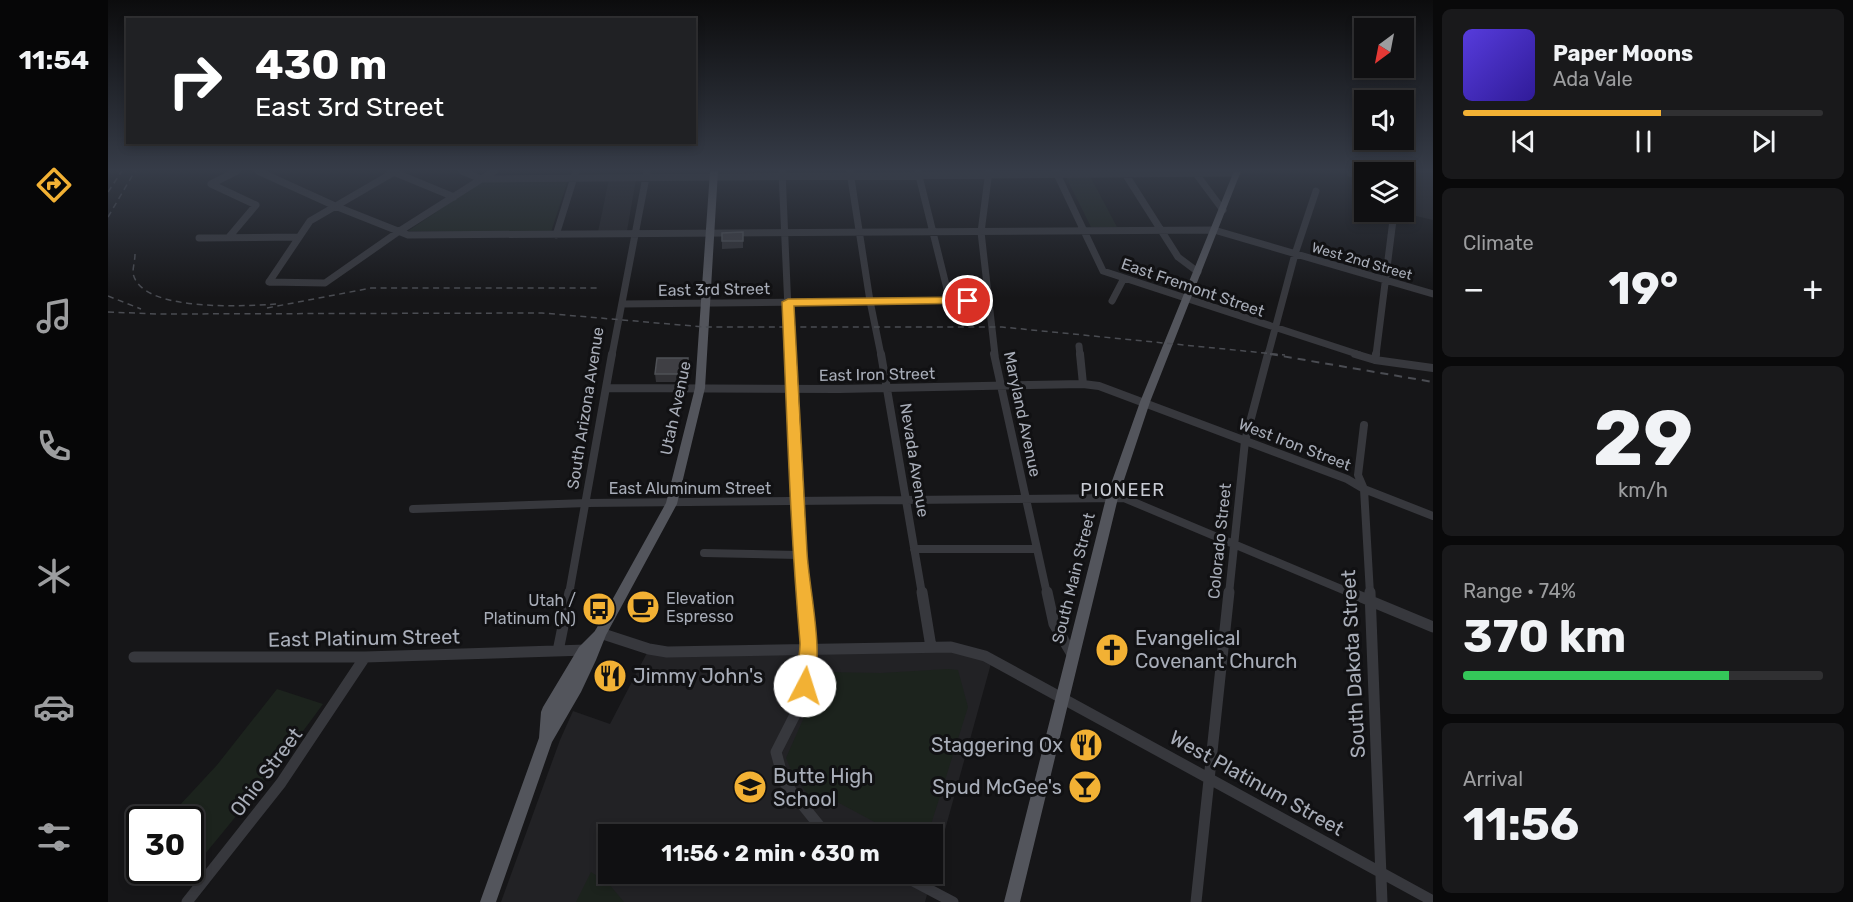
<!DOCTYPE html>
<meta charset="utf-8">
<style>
body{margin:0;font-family:Rubik,sans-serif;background:#19191b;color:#f1f3f6;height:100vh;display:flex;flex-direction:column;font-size:22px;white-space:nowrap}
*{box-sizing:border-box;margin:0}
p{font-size:20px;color:#9c9d9f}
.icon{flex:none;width:33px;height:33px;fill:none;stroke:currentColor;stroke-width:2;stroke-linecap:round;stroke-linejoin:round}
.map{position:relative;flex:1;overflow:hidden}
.panel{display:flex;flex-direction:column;gap:9px;padding:9px;background:#09090a;width:420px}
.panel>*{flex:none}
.banner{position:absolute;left:18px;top:18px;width:570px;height:126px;border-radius:0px;box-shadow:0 3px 9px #0003,0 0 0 2px #303032;background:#202124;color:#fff;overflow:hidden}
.needle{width:39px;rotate:212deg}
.tools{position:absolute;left:1246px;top:18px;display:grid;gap:12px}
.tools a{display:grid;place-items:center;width:60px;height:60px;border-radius:0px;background:#101012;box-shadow:0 3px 9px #0003,0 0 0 2px #303032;font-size:30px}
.speed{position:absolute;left:18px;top:806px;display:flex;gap:12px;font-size:30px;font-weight:700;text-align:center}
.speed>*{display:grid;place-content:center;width:78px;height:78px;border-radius:50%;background:#101012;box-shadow:0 3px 9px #0003,0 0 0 2px #303032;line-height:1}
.speed .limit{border:3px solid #111;border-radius:9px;background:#fff;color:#111}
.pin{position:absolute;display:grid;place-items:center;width:51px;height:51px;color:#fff;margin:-26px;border:3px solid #fff;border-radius:50%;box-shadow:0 2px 6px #0007}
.me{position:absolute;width:66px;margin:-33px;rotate:5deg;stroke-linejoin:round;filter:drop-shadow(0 0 4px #0008)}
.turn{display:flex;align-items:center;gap:21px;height:126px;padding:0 30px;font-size:27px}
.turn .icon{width:78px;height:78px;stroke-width:2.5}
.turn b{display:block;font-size:42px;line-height:51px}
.big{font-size:45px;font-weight:700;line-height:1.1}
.panel .card{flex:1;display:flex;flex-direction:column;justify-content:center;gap:9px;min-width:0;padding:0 21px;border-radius:9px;background:#19191b}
.panel .dial{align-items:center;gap:0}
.dial b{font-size:78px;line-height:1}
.song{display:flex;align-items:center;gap:18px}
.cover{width:72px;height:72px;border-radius:9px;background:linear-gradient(135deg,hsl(250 70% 55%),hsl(250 70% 35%))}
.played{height:6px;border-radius:3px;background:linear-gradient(90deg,#f2b134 55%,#303032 55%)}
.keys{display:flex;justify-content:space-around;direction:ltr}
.heat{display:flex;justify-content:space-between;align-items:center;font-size:33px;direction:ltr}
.charge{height:9px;border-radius:4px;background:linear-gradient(90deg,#34c759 74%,#303032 0)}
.trip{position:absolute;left:490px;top:824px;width:345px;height:60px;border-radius:0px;background:#101012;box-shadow:0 3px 9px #0003,0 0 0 2px #303032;font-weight:700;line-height:60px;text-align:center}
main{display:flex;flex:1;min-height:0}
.menu{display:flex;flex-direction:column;width:108px;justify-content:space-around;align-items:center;background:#060607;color:#9c9d9f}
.menu .icon{width:42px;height:42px}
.menu .current{color:#f2b134}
.menu b{font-size:27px;color:#f1f3f6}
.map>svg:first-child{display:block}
</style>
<main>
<nav class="menu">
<b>11:54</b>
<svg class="icon current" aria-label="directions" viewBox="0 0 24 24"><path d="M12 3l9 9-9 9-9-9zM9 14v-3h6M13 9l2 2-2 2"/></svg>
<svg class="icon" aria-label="music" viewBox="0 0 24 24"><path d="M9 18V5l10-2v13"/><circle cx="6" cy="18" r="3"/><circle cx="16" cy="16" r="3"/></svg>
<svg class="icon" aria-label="phone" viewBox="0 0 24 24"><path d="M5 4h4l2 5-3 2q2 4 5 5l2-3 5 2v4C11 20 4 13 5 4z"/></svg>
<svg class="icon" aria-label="climate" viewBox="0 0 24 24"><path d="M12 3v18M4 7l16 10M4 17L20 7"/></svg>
<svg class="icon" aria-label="car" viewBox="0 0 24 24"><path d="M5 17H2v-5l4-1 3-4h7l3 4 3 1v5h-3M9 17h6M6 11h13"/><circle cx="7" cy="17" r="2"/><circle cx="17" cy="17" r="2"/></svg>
<svg class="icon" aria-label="filters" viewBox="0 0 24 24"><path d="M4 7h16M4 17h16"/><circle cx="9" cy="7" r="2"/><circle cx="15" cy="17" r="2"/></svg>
</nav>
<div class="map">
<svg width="1325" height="902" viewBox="0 0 1325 902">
<rect width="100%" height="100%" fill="#161618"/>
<path fill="#222225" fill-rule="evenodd" d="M1296,171H1325V220L1291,212H1296Z
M501,179H528L519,231L490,232Z
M541,649L858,650L884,660L817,902H393L452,740L465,711L502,724ZM501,834H825V873H501Z"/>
<path fill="#1c231d" d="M982,176L1009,227H983L958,177Z
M460,180L443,232L300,231L373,182Z
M840,669L850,670L860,707L820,834H789L718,796L704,800L685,774L678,758L716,672L773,673Z
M169,689L215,704C170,766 121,825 72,884H64L46,870H82V819H59L109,765Z
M483,872L500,883L516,902H468Z"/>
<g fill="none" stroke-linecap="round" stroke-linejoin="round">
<path stroke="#37383d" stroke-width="7" d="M150,171L227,206L300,235L1106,230L1325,294
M283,171L346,197
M354,171L373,179L1129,173
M881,171L873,232L887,355
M1086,171L1115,210
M674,172L682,355
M742,172L762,301L773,355
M810,172L842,301
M948,172L995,271L1252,355
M1016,172L1070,257L1090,272
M103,184L148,205L121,237
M103,184L129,171
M448,235L468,171
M91,238L191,237
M161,282L217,283L290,232L386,171
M161,282L202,221L288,171
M1004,301L1016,278
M514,304L879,300
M971,346L972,355
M504,355L539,172
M1160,355L1187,254L1208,191
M1268,355L1286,212"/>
<path stroke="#37383d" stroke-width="8" d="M682,354L695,594
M773,354L814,594
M886,354L939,594
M972,354L975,384
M1247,354L1267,360L1325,368
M1267,360L1268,354
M499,388L731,389L975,384L991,386L1239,479L1256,489L1325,516
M1256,425L1250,475L1256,489L1262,594
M305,509L479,503L1016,498L1245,594
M806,549H928
M596,553L691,555
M461,594L504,354
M1121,594L1137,441L1160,354"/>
<path stroke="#37383d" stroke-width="11" d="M695,592L700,648L695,699L668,752L676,782L718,834
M814,592L823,647
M939,592L946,624L965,656
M1241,592L1325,627
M1262,592L1274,902
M492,633L541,649L559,652L843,647L877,656L1325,901
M450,651L462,592
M26,657H257L478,650
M790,873L845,902
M79,902L173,783L257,657
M1088,902L1121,592"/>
<path fill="#53555c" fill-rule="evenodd" d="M602,171H610L597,388L569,504L498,635L488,660L473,692L444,742L388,902H372L431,738L433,712L435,707L471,647L487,631L558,503L587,388Z
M1126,171H1133L1042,402L1010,498L912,902H896L998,498L1032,402Z"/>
<path stroke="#4a4c52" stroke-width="1.5" stroke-dasharray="6 4.5" stroke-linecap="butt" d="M0,192L14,171
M0,217L27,171
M27,254C27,260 25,267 25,273C32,313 139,306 168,304
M0,296L33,309
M159,308L263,288H493
M0,312L49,314L434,313L596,327H894L1177,355"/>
<path stroke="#4a4c52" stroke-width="2" stroke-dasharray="8 6" stroke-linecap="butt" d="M1162,354L1325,382"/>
</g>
<path fill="#323236" d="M1238,171H1264L1263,172H1257V180L1239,176L1240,173Z
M635,232V248L614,249V233Z
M580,358L581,366L580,382H548L547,374Z"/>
<path fill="#212124" d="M580,358L581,366L580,382L579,374Z"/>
<path fill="#3f3f44" stroke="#4f5156" stroke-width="1.5" d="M635,232V241H614V233Z
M549,358H580L579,374H547Z"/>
<linearGradient id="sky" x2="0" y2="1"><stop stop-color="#0c0c0d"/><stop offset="0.57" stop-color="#363c48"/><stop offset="1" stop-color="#363c48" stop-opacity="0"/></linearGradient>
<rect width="1325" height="298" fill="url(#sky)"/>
<path fill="#f2b134" stroke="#9d7322" stroke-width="1.5" d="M860,297L866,301L864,303L686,306C690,388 694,470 699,552C701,591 718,657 703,692L697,695L691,692C684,677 693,658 692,642C682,529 679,416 674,302L680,299Z"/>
<defs>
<g id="cafe-disc" transform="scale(1.725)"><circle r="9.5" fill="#f2b134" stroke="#111113"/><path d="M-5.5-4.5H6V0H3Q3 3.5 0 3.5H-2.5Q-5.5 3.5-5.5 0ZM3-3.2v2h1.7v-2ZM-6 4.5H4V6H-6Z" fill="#111"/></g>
<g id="bus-disc" transform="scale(1.725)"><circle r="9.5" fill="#f2b134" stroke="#111113"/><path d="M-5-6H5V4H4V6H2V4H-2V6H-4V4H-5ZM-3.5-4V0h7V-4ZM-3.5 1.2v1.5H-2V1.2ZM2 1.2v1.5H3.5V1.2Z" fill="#111"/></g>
<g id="church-disc" transform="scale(1.725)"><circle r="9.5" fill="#f2b134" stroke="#111113"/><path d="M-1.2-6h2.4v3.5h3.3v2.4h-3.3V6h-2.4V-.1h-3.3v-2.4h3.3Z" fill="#111"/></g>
<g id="restaurant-disc" transform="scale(1.725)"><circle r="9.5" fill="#f2b134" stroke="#111113"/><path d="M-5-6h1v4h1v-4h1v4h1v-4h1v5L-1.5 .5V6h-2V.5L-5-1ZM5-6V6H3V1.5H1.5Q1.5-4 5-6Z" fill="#111"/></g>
<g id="school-disc" transform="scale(1.725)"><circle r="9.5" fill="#f2b134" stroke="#111113"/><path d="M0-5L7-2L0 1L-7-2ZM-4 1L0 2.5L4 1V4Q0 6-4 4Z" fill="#111"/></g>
<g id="bar-disc" transform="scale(1.725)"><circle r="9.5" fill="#f2b134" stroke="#111113"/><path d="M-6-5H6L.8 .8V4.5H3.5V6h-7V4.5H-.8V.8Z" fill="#111"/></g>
</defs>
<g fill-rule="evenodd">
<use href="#cafe-disc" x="535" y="607"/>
<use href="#bus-disc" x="491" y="609"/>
<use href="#church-disc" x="1004" y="650"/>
<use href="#restaurant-disc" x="502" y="676"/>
<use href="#restaurant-disc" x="978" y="745"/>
<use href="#school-disc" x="642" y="787"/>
<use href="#bar-disc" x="977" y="787"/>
</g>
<g text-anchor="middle" stroke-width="6" stroke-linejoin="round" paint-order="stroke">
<g font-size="14" fill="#a8adb8" stroke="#111113">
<text transform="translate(1254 261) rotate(16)" y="5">West 2nd Street</text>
</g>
<g font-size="16" fill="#a8adb8" stroke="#111113">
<text transform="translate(1085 287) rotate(19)" y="6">East Fremont Street</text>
<text transform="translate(606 289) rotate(-1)" y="6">East 3rd Street</text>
<text transform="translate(769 374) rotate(-1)" y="6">East Iron Street</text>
<text transform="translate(477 408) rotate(-81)" y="6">South Arizona Avenue</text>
<text transform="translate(567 408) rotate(-78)" y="6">Utah Avenue</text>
<text transform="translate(915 414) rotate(78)" y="6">Maryland Avenue</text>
<text transform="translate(1187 444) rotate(21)" y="6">West Iron Street</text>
<text transform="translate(807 460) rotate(81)" y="6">Nevada Avenue</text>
<text x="582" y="494">East Aluminum Street</text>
<text transform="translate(1111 541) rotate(-84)" y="6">Colorado Street</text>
<text transform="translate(965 578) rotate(-76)" y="6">South Main Street</text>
</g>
<g font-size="16" fill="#a8adb8" stroke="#111113" text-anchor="start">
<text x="558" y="604">Elevation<tspan x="558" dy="18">Espresso</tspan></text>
<text x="468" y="606" text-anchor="end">Utah /<tspan x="468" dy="18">Platinum (N)</tspan></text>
</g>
<g font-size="18" letter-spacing="1.5" fill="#c9ccd4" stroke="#111113">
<text x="1015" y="496">PIONEER</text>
</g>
<g font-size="20" fill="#a8adb8" stroke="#111113">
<text transform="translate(256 638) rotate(-1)" y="7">East Platinum Street</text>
<text transform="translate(1245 664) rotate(-93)" y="7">South Dakota Street</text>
<text transform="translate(158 772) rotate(-53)" y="7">Ohio Street</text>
<text transform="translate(1149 783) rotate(29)" y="7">West Platinum Street</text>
</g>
<g font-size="20" fill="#a8adb8" stroke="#111113" text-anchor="start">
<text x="1027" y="645">Evangelical<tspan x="1027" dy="23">Covenant Church</tspan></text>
<text x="525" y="683">Jimmy John's</text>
<text x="955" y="752" text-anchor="end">Staggering Ox</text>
<text x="665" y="783">Butte High<tspan x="665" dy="23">School</tspan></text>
<text x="954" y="794" text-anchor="end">Spud McGee's</text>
</g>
</g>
</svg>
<div class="tools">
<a><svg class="needle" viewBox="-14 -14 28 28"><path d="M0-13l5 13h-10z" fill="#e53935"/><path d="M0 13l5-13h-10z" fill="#9c9d9f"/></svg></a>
<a><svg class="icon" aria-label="sound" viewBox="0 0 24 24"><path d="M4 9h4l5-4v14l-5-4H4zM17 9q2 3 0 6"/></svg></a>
<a><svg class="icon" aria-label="layers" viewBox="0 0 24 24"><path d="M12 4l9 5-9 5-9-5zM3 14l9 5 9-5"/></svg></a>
</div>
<div class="speed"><div class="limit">30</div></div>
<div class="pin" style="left:860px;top:301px;background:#d93025"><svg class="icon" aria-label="arrive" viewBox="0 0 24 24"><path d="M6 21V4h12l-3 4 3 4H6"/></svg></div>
<svg class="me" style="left:697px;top:686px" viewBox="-20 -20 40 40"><circle r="19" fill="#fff"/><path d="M0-13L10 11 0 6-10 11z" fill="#f2b134"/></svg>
<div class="trip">11:56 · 2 min · 630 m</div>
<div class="banner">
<div class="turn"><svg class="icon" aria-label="right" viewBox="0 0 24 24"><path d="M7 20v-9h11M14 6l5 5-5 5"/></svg><div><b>430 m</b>East 3rd Street</div></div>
</div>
</div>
<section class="panel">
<div class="card">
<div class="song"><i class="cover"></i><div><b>Paper Moons</b><p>Ada Vale</p></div></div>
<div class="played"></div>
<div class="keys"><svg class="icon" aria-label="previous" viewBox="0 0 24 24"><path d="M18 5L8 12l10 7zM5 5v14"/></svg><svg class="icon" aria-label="pause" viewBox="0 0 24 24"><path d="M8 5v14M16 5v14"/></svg><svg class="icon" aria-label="next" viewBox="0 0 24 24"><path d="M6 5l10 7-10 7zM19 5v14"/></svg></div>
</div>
<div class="card"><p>Climate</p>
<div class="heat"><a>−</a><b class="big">19°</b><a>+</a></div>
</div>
<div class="card dial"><b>29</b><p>km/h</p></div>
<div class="card"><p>Range · 74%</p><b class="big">370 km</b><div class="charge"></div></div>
<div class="card"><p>Arrival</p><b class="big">11:56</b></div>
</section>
</main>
